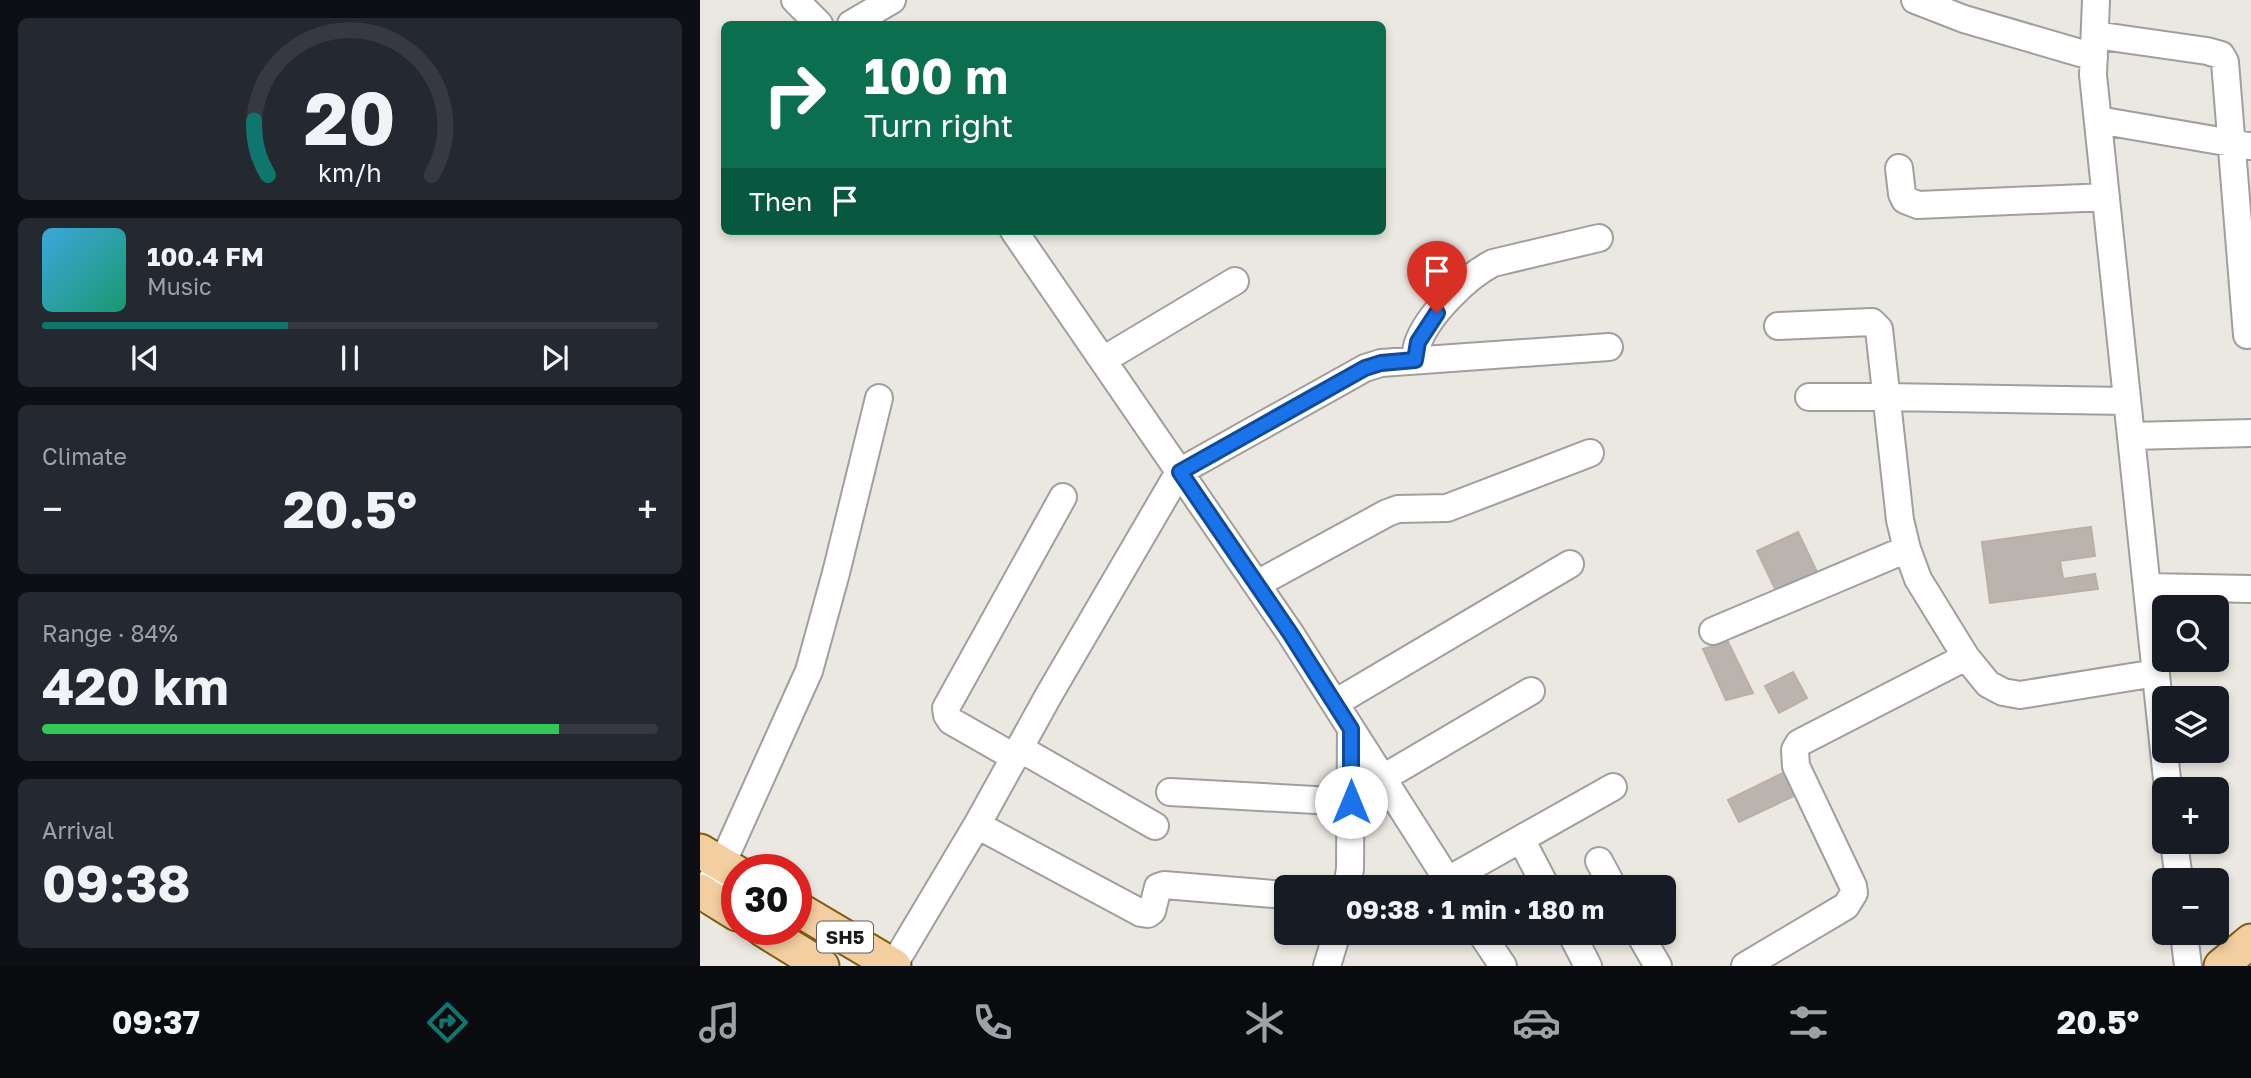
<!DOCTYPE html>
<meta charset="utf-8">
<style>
body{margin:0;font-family:"Golos Text",sans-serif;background:#242831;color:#f1f3f6;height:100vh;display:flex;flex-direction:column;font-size:26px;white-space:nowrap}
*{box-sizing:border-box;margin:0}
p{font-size:23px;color:#9ea1a6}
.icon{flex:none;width:38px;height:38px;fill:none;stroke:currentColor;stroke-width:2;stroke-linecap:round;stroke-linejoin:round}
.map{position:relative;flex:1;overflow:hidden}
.side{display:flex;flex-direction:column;gap:18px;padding:18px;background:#0d0f14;width:700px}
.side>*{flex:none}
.banner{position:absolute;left:21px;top:21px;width:665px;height:214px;border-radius:10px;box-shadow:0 4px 10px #0003;background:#0b6e4f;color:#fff;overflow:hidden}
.buttons{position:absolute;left:1452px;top:595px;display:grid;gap:14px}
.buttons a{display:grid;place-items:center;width:77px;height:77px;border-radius:10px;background:#171b24;box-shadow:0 4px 10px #0003;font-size:35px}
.speed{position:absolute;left:21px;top:854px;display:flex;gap:14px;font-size:35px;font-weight:700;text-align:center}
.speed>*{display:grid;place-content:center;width:91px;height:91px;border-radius:50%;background:#171b24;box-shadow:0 4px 10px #0003;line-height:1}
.speed .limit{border:10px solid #d22;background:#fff;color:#111}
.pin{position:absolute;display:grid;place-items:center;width:60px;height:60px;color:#fff;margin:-72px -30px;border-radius:50% 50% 50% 0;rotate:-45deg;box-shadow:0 0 7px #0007}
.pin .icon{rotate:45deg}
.me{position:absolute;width:77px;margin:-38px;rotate:0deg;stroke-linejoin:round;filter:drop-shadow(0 0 5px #0008)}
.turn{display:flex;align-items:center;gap:24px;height:147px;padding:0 28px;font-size:32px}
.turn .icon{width:91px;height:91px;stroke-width:2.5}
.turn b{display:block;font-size:49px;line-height:60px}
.then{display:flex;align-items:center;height:66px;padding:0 28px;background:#0003;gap:14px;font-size:26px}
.big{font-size:52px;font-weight:700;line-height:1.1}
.side .tile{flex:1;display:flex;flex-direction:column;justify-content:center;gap:10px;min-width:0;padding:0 24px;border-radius:10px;background:#242831}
.side .dial{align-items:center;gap:0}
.dial svg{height:182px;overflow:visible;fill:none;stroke:#363941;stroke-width:7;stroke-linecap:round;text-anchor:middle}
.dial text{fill:#f1f3f6;stroke:none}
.song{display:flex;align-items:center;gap:21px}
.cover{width:84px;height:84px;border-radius:10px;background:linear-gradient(135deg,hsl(200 70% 55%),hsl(160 70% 35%))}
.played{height:7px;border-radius:4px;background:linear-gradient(90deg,#0f766e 40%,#363941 40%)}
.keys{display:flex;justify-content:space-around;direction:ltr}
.heat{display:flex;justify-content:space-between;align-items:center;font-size:38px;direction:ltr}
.charge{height:10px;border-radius:5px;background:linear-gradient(90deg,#34c759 84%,#363941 0)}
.trip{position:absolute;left:574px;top:875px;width:402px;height:70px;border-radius:10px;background:#171b24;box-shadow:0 4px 10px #0003;font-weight:700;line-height:70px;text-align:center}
.tabs{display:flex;height:112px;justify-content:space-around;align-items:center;background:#090b0e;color:#9ea1a6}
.tabs .icon{width:49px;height:49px}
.tabs .selected{color:#0f766e}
.tabs b{font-size:32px;color:#f1f3f6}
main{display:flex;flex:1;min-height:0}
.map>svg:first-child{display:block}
</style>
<main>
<section class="side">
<div class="tile dial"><svg viewBox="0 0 100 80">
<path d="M14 69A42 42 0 1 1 86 69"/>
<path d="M14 69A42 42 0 0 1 8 45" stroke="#0f766e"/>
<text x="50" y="56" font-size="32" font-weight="700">20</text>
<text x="50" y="72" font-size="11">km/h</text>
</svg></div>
<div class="tile">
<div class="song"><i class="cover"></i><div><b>100.4 FM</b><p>Music</p></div></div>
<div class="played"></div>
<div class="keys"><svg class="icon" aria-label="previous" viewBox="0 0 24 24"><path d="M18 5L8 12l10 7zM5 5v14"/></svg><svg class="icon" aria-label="pause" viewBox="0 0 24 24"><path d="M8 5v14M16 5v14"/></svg><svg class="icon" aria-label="next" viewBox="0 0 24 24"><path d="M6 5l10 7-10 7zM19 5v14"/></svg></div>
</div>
<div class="tile"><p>Climate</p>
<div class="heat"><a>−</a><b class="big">20.5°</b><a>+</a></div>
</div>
<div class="tile"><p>Range · 84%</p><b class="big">420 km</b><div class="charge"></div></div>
<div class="tile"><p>Arrival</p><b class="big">09:38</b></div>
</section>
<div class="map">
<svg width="1551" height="966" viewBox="0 0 1551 966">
<rect width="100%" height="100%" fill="#ebe8e1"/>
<path fill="#bbb4ae" stroke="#bbafa5" stroke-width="2" d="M1391,527L1395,556L1360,561L1363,579L1395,574L1398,589L1290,603L1282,542Z
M1098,532L1118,574L1077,593L1057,551Z
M1028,642L1053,693L1026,700L1003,649Z
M1093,672L1107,698L1079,713L1065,686Z
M1087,771L1098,794L1039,822L1028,800Z"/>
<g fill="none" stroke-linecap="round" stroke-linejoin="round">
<g stroke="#9f9f9f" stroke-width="30">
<path id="minor" d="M95,0L119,24
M1215,0L1264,19L1394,57
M1396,0L1393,75L1468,789
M151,24L192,0
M1395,35L1507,51L1521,55L1525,62L1547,335
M1398,120L1549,146
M1199,168L1202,194L1205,200L1218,205L1406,197
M314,231L590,633L752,887
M1078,326L1172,322L1179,329L1200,520L1207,549L1218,579L1266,657L1288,684L1303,692L1320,695L1456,673
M403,360L535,281
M715,360C716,354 716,348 718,343C728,315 766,277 793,263L899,238
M1109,397H1186L1427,401
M1431,436L1551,433
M557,584L687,513L698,509L747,508L890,453
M1447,587L1551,589
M1013,631L1207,549
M635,703L870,564
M319,748L455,826
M314,757L251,721L247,715L246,708L363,497
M683,778L831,691
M470,792L651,802
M277,825L441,913L448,914L452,911L458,887L464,885L586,895
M821,839L846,887
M1474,842L1479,880
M899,861L913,887
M748,880L913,787
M647,887L650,869L651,729
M3,893L22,864L109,671L136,573L179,398
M781,933L803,966
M871,933L888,966
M939,933L958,966
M1484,933L1488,966
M193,966L277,825L350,693L479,472L665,368L681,363L909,347
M627,966L637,933
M1045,966L1146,906L1154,893L1153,886L1096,766L1095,750L1099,743L1266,657"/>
</g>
<g stroke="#835c0e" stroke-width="37">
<path id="major" d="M0,851L37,873
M0,891L37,914
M96,908L194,966
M62,929L122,966
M1521,966L1551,941"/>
</g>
<use href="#minor" stroke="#fff" stroke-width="26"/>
<use href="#major" stroke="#f2cea0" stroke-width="33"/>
</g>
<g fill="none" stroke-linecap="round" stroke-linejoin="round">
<g stroke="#114b97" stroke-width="18">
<path id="route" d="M651,802V729L590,633L480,472L665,368L681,363L715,360L718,342L737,313"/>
</g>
<use href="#route" stroke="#1a73e8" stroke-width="12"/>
</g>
<g text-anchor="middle" stroke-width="5" stroke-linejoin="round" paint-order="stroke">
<rect fill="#fff" stroke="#5f5f5f" stroke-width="2" x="117" y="921.5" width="56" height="31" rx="5"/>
<g font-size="19" font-weight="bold" fill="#1b1b1b">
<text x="145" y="944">SH5</text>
</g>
</g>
</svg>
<div class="buttons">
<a><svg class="icon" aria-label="search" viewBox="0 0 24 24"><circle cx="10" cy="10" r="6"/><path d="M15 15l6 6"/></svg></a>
<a><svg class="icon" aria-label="layers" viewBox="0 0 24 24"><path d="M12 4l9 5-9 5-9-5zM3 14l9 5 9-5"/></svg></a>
<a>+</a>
<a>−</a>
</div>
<div class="speed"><div class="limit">30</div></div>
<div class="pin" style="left:737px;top:313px;background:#d93025"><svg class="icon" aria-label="arrive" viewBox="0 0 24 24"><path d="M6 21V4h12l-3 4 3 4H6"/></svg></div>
<svg class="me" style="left:651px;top:802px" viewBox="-20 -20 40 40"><circle r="19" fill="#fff"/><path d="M0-13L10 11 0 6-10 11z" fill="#1a73e8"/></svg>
<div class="trip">09:38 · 1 min · 180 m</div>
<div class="banner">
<div class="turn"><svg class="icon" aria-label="right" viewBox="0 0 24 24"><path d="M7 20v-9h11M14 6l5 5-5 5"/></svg><div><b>100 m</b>Turn right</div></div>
<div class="then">Then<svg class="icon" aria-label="arrive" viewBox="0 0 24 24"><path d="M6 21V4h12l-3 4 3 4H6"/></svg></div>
</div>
</div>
</main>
<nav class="tabs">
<b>09:37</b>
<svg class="icon selected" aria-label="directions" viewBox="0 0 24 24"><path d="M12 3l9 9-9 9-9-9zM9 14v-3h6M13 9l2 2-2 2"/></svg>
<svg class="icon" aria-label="music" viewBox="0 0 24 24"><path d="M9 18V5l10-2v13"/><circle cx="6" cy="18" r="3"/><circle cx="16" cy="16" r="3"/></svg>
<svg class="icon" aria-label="phone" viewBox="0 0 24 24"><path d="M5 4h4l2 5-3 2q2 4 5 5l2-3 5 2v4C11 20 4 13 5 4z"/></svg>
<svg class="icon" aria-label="climate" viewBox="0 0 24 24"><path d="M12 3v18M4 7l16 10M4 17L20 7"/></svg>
<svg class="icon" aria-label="car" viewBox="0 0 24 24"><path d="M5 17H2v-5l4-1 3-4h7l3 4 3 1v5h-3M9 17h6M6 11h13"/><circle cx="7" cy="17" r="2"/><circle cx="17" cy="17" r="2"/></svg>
<svg class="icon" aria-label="filters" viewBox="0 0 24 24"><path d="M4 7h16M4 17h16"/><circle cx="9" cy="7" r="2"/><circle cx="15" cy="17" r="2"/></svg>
<b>20.5°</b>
</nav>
